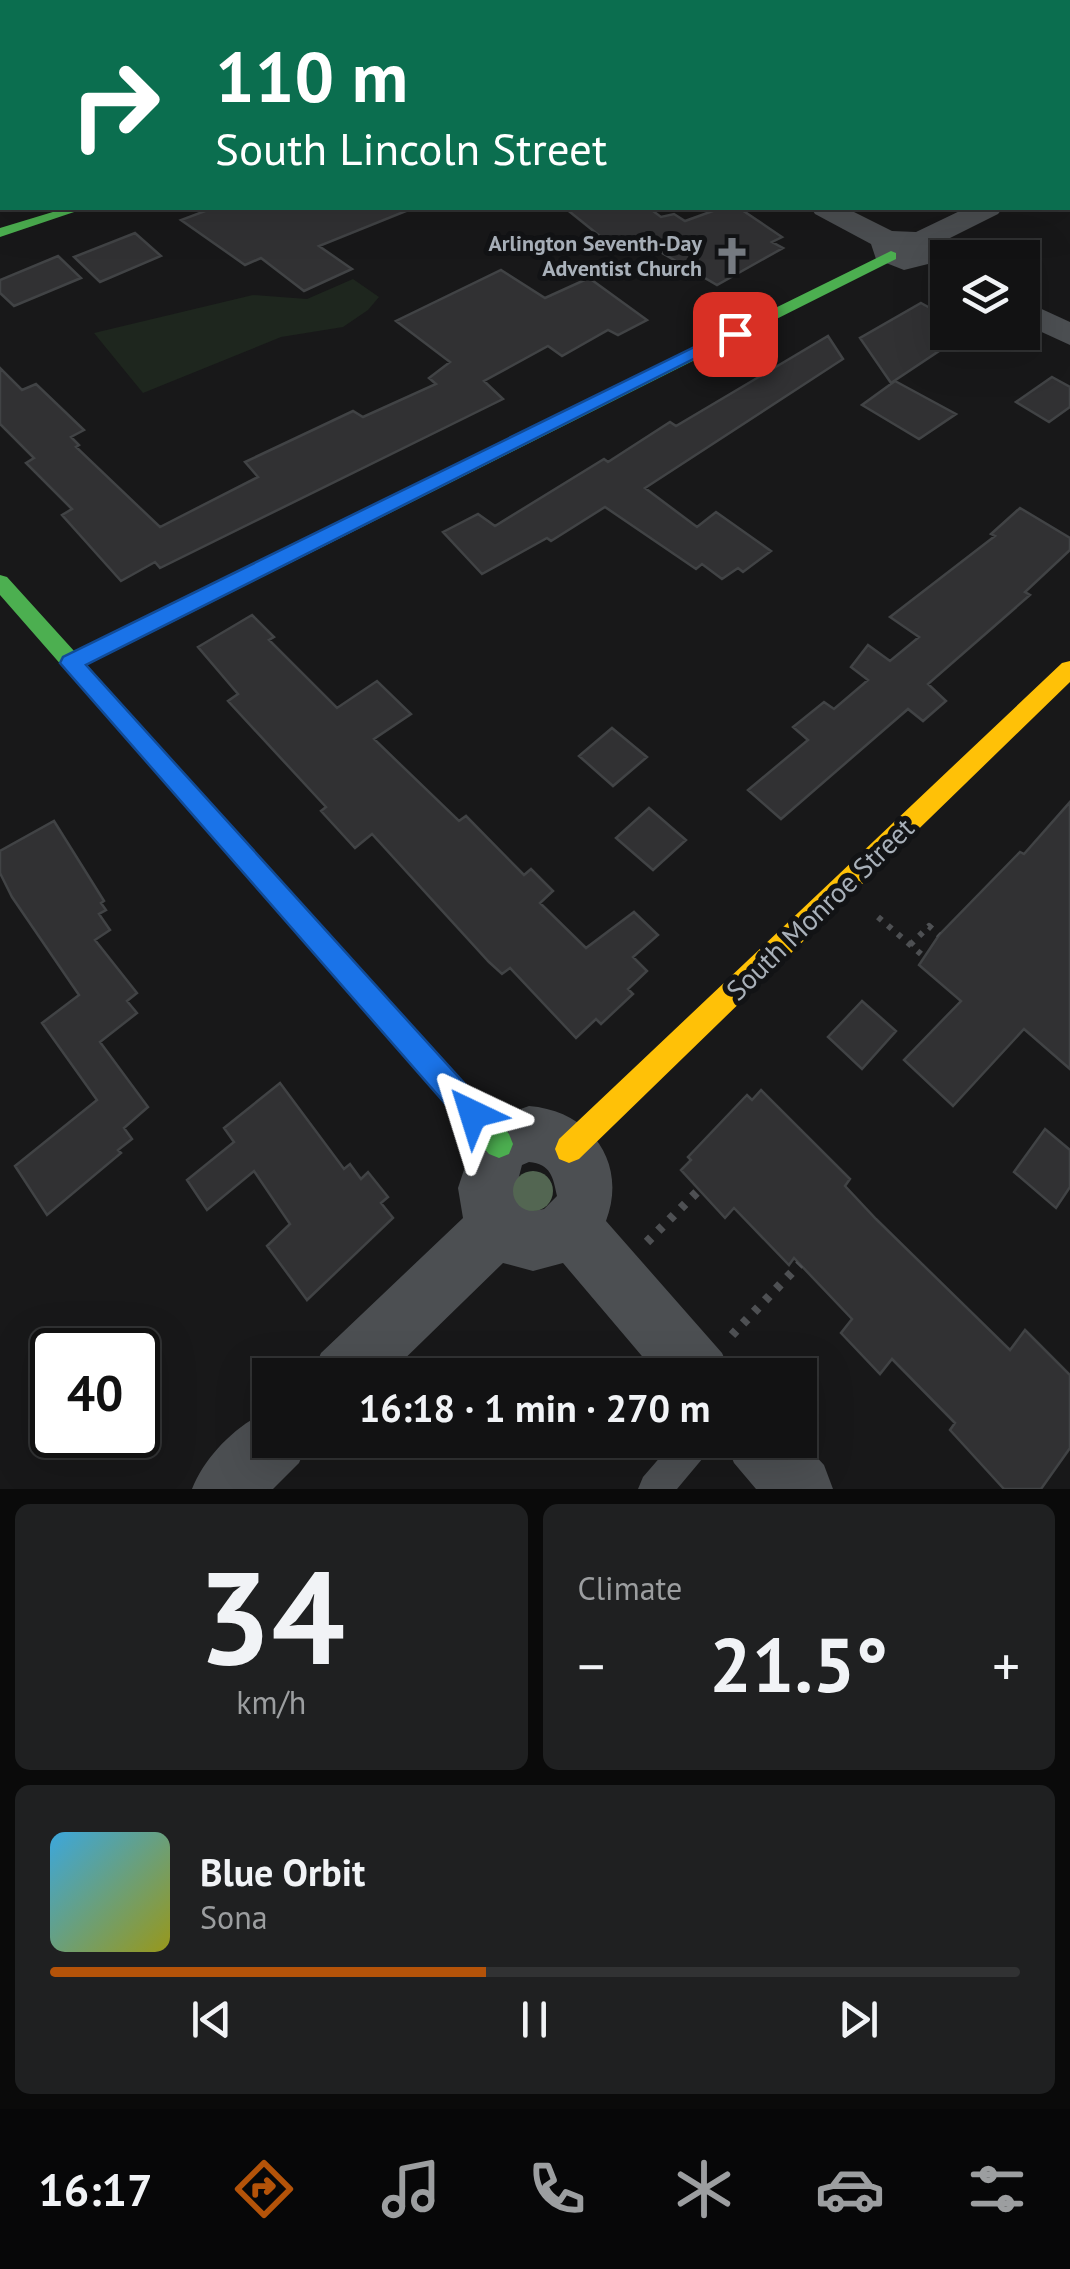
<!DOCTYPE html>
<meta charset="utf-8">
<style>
body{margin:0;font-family:"PT Sans",sans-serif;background:#1f2021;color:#f1f3f6;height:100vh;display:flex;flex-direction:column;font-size:38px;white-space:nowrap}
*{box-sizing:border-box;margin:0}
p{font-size:32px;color:#9c9ea0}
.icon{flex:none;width:55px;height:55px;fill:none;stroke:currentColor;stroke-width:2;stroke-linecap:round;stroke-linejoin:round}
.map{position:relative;height:1489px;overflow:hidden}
.sheet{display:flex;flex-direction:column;gap:15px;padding:15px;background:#0a0a0a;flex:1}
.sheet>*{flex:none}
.hud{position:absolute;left:0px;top:0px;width:1070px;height:210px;box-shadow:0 10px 40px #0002,0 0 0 2px #313233;background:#0b6e4f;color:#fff;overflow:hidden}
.fabs{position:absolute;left:930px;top:240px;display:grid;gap:20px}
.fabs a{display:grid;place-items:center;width:110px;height:110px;border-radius:0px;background:#121213;box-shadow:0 10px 40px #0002,0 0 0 2px #313233;font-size:50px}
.speed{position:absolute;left:30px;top:1328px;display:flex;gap:20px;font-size:50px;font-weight:700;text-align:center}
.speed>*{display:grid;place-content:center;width:130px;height:130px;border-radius:50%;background:#121213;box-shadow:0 10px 40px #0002,0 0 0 2px #313233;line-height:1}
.speed .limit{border:5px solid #111;border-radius:15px;background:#fff;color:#111}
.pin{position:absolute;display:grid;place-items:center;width:85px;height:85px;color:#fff;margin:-42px;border-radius:20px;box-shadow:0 5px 15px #0006}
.me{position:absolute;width:110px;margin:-55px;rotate:319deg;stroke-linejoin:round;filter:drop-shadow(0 0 8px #0008)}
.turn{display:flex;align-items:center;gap:35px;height:210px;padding:0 50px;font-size:45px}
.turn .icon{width:130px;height:130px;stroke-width:2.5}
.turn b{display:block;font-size:70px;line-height:85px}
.big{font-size:75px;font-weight:600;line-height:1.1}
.sheet .widget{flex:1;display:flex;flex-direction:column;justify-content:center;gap:15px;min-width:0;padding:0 35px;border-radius:15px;background:#1f2021}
.sheet .dial{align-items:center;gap:0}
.dial b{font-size:130px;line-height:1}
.song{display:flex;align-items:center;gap:30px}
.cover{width:120px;height:120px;border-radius:15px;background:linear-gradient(135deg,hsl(200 70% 55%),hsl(60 70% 35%))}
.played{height:10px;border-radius:5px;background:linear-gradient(90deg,#b45309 45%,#313233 45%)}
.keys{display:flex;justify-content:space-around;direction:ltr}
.heat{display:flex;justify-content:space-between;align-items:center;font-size:55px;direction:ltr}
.sheet .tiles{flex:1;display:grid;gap:15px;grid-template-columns:1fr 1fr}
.widget:last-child{grid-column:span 2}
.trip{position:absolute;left:252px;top:1358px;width:565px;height:100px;border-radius:0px;background:#121213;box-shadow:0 10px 40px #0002,0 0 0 2px #313233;font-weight:600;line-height:100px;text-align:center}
.menu{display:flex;height:160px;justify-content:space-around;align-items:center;background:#070708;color:#9c9ea0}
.menu .icon{width:70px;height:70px}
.menu .current{color:#b45309}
.menu b{font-size:45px;color:#f1f3f6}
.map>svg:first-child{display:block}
</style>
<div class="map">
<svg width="1070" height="1489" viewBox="0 0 1070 1489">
<rect width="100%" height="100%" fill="#181819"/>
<path fill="#1e261e" d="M353,279L379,297L368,310L343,327L281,337L143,393L94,333L253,295L307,299Z"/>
<path fill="#313133" stroke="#414345" stroke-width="2.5" d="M213,208H410L411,209L319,246L352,269L304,291L261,258L245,265L181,220Z
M565,208H649L661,217L674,214L685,221L721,208H739L782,237L772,242L783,248L717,285L645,243L621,253Z
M135,233L161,256L100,282L74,257Z
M58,256L81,278L14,306L0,293V280Z
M501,270L545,298L589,278L647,320L618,335L608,330L562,356L548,346L484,381L503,399L160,568L155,562L121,581L62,515L72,509L26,463L34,458L0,424V368L22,390L36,384L84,430L71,437L79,445L76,447L160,527L258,477L245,462L353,411L363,417L436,384L429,378L450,362L396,321Z
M921,303L948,318V345L891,383L860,338Z
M828,336L843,359L645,488L697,527L716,512L771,551L743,572L738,568L722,579L702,564L696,569L605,507L551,541L547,538L482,574L443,532L478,514L495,526L604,459L608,462L670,422L676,426Z
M1052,377L1070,387V407L1049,422L1016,402Z
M895,381L956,414L919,439L862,405Z
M1020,508L1070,538V550L1025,592L1030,595L928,684L946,701L923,721L908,709L781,819L748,790L808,740L793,727L824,702L834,709L868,680L851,667L868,645L890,661L919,637L890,617L995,536L991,534Z
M252,615L274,637L269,640L337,708L377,681L411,714L374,739L459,821L466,816L524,875L531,869L553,891L540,903L586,948L634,912L658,935L633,957L647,971L628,989L633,994L601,1024L596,1019L576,1038L510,968L502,974L489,962L372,834L355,848L321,811L326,807L228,701L238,694L198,647Z
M612,728L647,757L613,786L579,756Z
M1070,802V1069L1024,1029L953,1106L904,1060L961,1001L919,965L939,935L1020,852L1024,854Z
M649,808L686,840L653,870L616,838Z
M54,821L104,901L101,903L106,910L99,914L110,930L95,940L137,993L127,1001L137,1013L100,1042L148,1107L124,1128L132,1139L118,1150L121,1153L47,1215L15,1166L97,1100L42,1023L79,995L12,897L0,873V851Z
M862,1001L896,1031L862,1069L828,1037Z
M280,1083L344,1169L350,1164L361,1179L368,1172L388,1197L381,1203L393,1218L307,1300L267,1246L290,1224L254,1171L207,1210L187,1180L234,1142L224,1128Z
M761,1090L850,1179L845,1186L876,1219L1010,1350L1025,1330L1070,1375V1448L1041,1489H1004L950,1430L955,1423L892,1359L880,1374L841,1333L852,1319L794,1258L789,1265L734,1208L725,1218L681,1170L691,1160L688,1157L747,1095L752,1100Z
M1045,1129L1070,1150V1187L1056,1208L1014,1172Z"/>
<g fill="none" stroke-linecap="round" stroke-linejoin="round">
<path stroke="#4e5053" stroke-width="6" stroke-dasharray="5 8" stroke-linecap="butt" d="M878,917L921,954
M910,945L929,926L939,935"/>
<path stroke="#4e5053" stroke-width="9" stroke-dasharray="6 10" stroke-linecap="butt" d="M647,1242L699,1190
M732,1335L800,1264"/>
<path fill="#4c4f52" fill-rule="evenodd" d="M616,0H629L631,2H618Z
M1068,149H1070V158H1068Z
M675,1440H712L708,1452L677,1489H638L643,1477Z"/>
<path fill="#4c4f52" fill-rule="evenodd" d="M477,0H502L504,2H479Z
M811,208H846L892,231L916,232L966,208H1003L998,214L938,244L941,249L936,262L904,270L876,259L871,244L815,214Z
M1022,300L1070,322V345L1022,323Z
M529,1106C591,1111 628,1163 606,1221L722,1353L732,1375H658L563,1263L533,1271L503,1263L388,1375H311L321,1353L463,1218L458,1188L479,1124ZM529,1162C551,1164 553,1177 557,1196L544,1209L533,1211L519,1203L516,1188L522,1165Z
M270,1410V1440H309L299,1463L273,1489H192C205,1456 237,1424 270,1410Z
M800,1439L824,1465L833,1489H756L734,1463L724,1440Z"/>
<path fill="#4caf50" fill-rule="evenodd" d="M66,208H86L0,237V228Z
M891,251L896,253V259L87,665L509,1134L513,1144L509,1154L499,1158L489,1154L0,595V575L7,577L75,652Z"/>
<path fill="#ffc107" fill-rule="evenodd" d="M1068,9L1070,10V18L1068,17Z
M1070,661V682L579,1159L569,1163L559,1159L555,1149L559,1139L1062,663Z"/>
</g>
<circle fill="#536652" cx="533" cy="1191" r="20"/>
<path fill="#1a73e8" stroke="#114b97" stroke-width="2.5" d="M729,330L743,334L86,665L483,1104L487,1114L483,1124L473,1128L463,1124L60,663L63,657Z"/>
<defs>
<g id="church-bare" transform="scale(3)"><path d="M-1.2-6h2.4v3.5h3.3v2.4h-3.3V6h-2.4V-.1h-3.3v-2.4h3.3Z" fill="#767b82" stroke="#121315" stroke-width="2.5" paint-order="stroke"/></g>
</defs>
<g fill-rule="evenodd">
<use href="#church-bare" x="732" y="256"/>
</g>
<g text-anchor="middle" stroke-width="10" stroke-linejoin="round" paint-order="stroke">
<g font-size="22" font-weight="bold" fill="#a9b1ba" stroke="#121315" text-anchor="end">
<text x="702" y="251">Arlington Seventh-Day<tspan x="702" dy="25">Adventist Church</tspan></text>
</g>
<g font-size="28" fill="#a9b1ba" stroke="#121315">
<text transform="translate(820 909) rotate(-44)" y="10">South Monroe Street</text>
</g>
</g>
</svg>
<div class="fabs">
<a><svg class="icon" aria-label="layers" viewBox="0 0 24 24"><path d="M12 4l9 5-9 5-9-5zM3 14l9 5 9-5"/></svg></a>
</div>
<div class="speed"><div class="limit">40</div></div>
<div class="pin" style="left:735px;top:334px;background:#d93025"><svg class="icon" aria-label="arrive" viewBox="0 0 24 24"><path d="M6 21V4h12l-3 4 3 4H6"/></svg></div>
<svg class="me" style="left:473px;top:1114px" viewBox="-20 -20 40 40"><path d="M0-17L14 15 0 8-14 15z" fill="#1a73e8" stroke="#fff" stroke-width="4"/></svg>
<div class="trip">16:18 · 1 min · 270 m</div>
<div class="hud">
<div class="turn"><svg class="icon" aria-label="right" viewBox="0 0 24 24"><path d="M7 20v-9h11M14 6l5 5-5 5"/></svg><div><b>110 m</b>South Lincoln Street</div></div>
</div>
</div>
<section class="sheet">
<div class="tiles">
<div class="widget dial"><b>34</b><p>km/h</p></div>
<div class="widget"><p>Climate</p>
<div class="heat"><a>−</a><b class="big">21.5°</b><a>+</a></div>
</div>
<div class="widget">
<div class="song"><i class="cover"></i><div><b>Blue Orbit</b><p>Sona</p></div></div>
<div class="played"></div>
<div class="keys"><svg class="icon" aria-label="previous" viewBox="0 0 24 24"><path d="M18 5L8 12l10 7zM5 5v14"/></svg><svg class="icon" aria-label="pause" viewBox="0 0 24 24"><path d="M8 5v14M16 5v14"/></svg><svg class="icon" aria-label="next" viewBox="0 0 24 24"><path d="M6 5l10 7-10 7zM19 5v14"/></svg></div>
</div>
</div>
</section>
<nav class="menu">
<b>16:17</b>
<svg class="icon current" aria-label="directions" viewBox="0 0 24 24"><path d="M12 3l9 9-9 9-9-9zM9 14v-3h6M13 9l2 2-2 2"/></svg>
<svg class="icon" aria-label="music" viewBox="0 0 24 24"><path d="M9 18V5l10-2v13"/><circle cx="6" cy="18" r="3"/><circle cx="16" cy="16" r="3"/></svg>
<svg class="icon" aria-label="phone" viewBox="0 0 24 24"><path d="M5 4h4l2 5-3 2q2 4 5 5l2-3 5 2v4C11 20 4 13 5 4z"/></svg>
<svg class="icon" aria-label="climate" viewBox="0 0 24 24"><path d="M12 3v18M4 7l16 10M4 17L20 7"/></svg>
<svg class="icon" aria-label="car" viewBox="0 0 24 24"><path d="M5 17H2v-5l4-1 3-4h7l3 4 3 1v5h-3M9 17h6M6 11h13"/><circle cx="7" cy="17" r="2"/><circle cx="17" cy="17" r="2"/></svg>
<svg class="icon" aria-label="filters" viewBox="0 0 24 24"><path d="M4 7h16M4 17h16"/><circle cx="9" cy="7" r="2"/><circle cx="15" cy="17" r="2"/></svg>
</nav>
